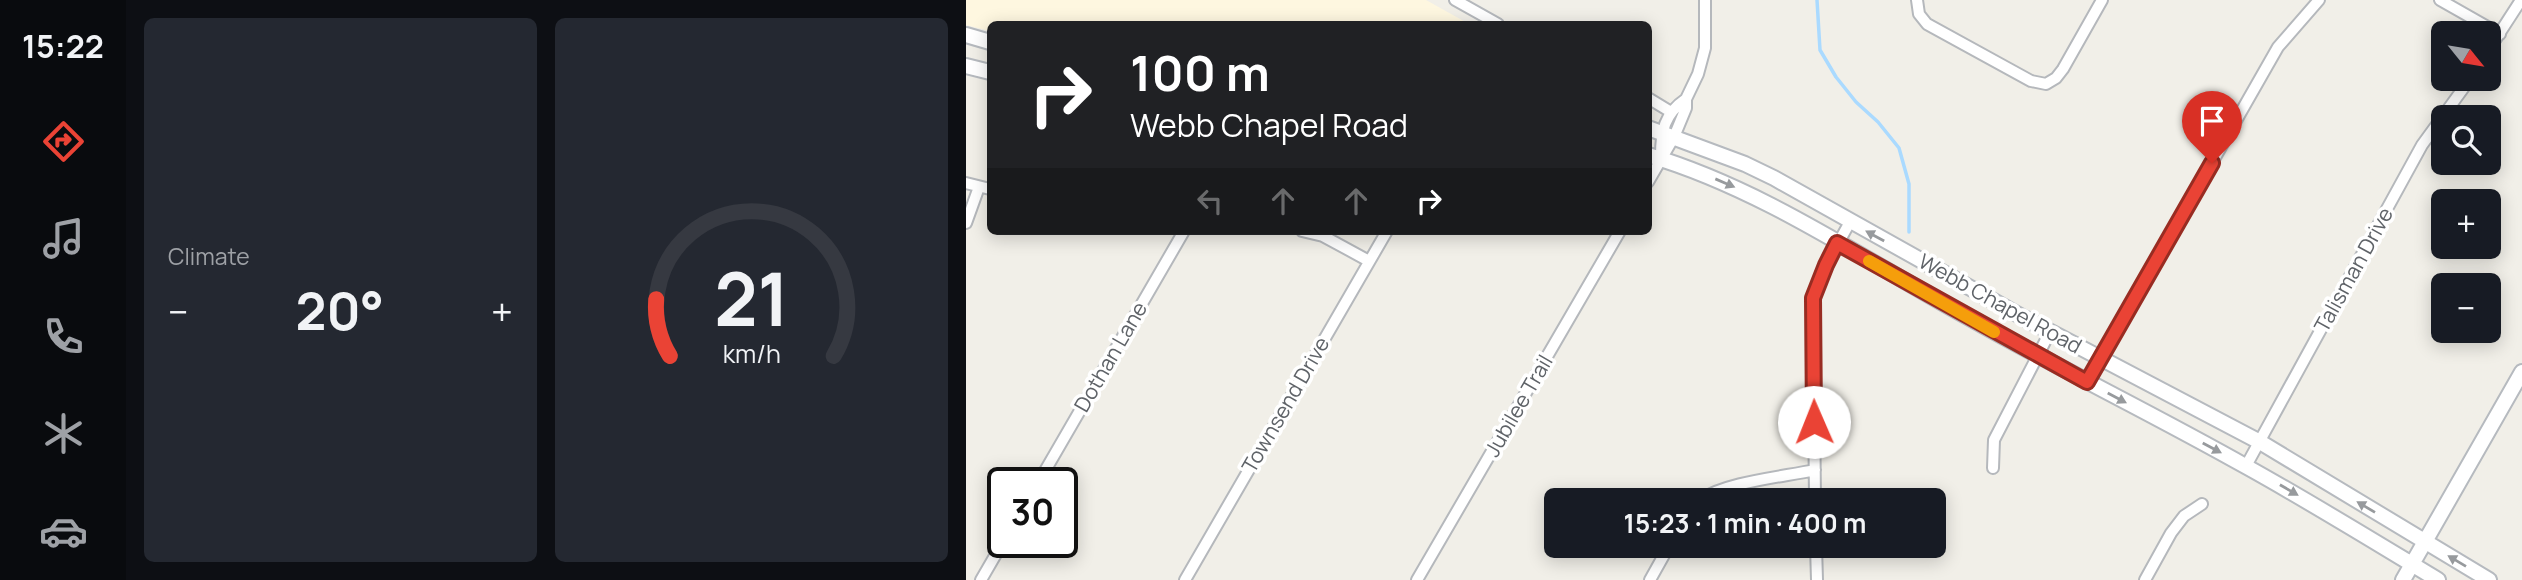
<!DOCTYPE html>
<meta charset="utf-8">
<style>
body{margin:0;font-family:Manrope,sans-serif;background:#242831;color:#f1f3f6;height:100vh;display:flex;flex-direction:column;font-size:26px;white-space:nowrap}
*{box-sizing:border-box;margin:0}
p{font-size:23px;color:#9ea1a6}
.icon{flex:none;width:38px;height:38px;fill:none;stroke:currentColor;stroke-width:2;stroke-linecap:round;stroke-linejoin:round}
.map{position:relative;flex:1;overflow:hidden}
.panel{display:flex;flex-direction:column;gap:18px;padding:18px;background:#0d0f14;width:840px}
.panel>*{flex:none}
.hud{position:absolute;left:21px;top:21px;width:665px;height:214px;border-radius:10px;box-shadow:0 4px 18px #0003;background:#202124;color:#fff;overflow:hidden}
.needle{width:46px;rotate:120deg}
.buttons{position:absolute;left:1465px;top:21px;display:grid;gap:14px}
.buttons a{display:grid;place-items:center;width:70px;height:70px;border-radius:10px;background:#171b24;box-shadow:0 4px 18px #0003;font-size:35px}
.speed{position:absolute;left:21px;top:467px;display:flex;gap:14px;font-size:35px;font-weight:700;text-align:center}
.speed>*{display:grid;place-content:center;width:91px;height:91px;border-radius:50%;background:#171b24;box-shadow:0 4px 18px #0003;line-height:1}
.speed .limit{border:4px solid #111;border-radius:10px;background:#fff;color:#111}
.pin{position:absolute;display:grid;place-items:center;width:60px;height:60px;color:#fff;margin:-72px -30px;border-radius:50% 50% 50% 0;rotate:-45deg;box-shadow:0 0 7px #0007}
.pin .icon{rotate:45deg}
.me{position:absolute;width:77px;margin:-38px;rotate:359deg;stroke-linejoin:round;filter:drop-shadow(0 0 5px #0008)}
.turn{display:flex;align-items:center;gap:24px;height:147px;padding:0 28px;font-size:32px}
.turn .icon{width:91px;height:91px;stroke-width:2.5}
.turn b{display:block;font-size:49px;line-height:60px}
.lanes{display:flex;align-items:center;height:66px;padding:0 28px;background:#0003;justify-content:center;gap:35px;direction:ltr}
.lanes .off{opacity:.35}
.big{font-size:52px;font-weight:700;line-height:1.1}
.panel .widget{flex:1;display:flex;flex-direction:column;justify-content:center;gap:10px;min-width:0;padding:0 24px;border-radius:10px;background:#242831}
.panel .dial{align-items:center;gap:0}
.dial svg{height:182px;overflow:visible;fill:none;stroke:#363941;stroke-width:7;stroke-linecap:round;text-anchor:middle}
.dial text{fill:#f1f3f6;stroke:none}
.heat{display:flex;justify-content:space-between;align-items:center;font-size:38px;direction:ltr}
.panel .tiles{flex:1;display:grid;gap:18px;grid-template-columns:repeat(2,1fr)}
.trip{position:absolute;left:578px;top:488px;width:402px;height:70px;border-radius:10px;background:#171b24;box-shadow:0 4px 18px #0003;font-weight:700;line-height:70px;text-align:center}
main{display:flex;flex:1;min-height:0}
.menu{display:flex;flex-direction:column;width:126px;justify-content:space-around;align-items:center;background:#090b0e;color:#9ea1a6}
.menu .icon{width:49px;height:49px}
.menu .current{color:#ea4335}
.menu b{font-size:32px;color:#f1f3f6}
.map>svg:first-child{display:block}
</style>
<main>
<nav class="menu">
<b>15:22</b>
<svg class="icon current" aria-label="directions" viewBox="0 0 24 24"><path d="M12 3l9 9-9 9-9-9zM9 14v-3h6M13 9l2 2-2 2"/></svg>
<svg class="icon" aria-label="music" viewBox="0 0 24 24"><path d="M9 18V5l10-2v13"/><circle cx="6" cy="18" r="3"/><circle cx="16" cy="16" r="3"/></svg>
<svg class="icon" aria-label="phone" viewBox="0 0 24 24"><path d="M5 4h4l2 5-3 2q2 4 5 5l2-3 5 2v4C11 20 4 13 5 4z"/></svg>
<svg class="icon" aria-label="climate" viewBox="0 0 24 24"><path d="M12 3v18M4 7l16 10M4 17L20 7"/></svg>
<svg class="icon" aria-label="car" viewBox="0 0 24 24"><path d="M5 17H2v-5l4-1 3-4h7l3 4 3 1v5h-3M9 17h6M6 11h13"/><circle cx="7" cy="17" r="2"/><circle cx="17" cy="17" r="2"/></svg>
</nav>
<section class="panel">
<div class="tiles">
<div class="widget"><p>Climate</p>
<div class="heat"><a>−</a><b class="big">20°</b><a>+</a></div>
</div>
<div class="widget dial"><svg viewBox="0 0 100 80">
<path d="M14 69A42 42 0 1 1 86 69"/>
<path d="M14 69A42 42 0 0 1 8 44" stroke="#ea4335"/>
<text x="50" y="56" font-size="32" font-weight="700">21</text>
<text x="50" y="72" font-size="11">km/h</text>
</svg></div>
</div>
</section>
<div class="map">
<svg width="1556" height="580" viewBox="0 0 1556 580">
<rect width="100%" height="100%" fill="#f1efe8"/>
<path fill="#fef7e0" d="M0,0H460L503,24H24V31L0,25Z"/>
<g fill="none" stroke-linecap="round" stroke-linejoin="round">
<path stroke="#aadaff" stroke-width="3.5" d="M851,0L854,50L870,77L890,102L912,122L933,148L943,184V232"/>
<g stroke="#b5b8bc" stroke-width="14">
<path id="street" d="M489,0L532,24
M951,0L953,14L961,24L1065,81L1080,84L1090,78L1097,69L1136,0
M1474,0L1534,34
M1522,51L1555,0
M682,98L705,112
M695,156C695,131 698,114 720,99
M682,182L708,137L720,108V99L732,74L739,48V0
M0,183L24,189
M0,223L13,187
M336,231L357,236L403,261
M1121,382L1312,47L1353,0
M1280,466L1456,145L1504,79
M1027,468L1028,440L1084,332
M72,483L218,231
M734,500C760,482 816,477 849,470
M849,500L847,298L860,265L884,222
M850,546L851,580
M15,580L37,542
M219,580L421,231
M451,580L654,231
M684,580L703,546
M1179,580L1205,533L1218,516L1236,504"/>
</g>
<g stroke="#b6babf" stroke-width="18">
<path id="secondary" d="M0,35L24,42
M0,66L24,72
M682,128L779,164L808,178L1058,318L1294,442L1523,580
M682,155C797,189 898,260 1002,317C1094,369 1189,415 1281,467C1346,503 1409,542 1472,580
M1437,580L1556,372"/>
</g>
<use href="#street" stroke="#fff" stroke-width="10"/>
<use href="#secondary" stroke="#fff" stroke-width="14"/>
</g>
<defs><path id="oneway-solid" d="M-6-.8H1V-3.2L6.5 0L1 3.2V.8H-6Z" transform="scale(1.75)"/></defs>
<g fill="#979a9d">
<use href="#oneway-solid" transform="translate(759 183) rotate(23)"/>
<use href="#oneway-solid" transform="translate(909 236) rotate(-151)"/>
<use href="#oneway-solid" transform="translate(1151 398) rotate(28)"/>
<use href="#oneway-solid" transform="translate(1246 448) rotate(28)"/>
<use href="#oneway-solid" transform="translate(1323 490) rotate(30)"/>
<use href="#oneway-solid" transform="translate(1400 507) rotate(-149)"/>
<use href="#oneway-solid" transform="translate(1491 561) rotate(-149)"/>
</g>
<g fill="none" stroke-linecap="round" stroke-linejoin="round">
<g stroke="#982c22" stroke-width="18">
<path id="route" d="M848,422L847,298L860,265L871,243L1121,382L1246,163"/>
</g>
<use href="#route" stroke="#ea4335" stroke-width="12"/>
<path stroke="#f59e0b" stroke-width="12" d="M903,261L1028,332"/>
</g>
<g text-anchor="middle" stroke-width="7" stroke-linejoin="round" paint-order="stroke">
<g font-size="21" fill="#5f6368" stroke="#fff">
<text transform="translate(1388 270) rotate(-61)" y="7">Talisman Drive</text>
<text transform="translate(1034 304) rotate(29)" y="7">Webb Chapel Road</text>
<text transform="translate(145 357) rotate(-60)" y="7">Dothan Lane</text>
<text transform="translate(320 405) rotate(-60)" y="7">Townsend Drive</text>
<text transform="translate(553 406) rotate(-60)" y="7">Jubilee Trail</text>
</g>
</g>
</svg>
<div class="buttons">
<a><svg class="needle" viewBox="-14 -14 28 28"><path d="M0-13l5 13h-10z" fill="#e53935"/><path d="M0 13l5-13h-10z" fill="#9ea1a6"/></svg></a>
<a><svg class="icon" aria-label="search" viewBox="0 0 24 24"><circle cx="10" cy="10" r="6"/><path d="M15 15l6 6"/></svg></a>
<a>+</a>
<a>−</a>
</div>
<div class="speed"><div class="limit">30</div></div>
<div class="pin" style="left:1246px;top:163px;background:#d93025"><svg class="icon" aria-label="arrive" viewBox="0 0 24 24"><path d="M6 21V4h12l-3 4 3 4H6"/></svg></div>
<svg class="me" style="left:848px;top:422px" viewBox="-20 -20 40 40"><circle r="19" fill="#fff"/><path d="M0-13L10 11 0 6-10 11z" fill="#ea4335"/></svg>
<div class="trip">15:23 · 1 min · 400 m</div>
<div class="hud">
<div class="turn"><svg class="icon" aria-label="right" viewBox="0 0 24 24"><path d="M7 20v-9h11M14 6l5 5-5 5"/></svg><div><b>100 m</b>Webb Chapel Road</div></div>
<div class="lanes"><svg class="icon off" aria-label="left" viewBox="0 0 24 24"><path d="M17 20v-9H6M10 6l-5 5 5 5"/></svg><svg class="icon off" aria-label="ahead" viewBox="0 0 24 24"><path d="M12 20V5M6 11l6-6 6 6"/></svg><svg class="icon off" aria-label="ahead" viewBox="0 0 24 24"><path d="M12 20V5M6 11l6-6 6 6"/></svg><svg class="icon" aria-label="right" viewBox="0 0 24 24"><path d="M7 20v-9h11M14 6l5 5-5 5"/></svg></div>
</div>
</div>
</main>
